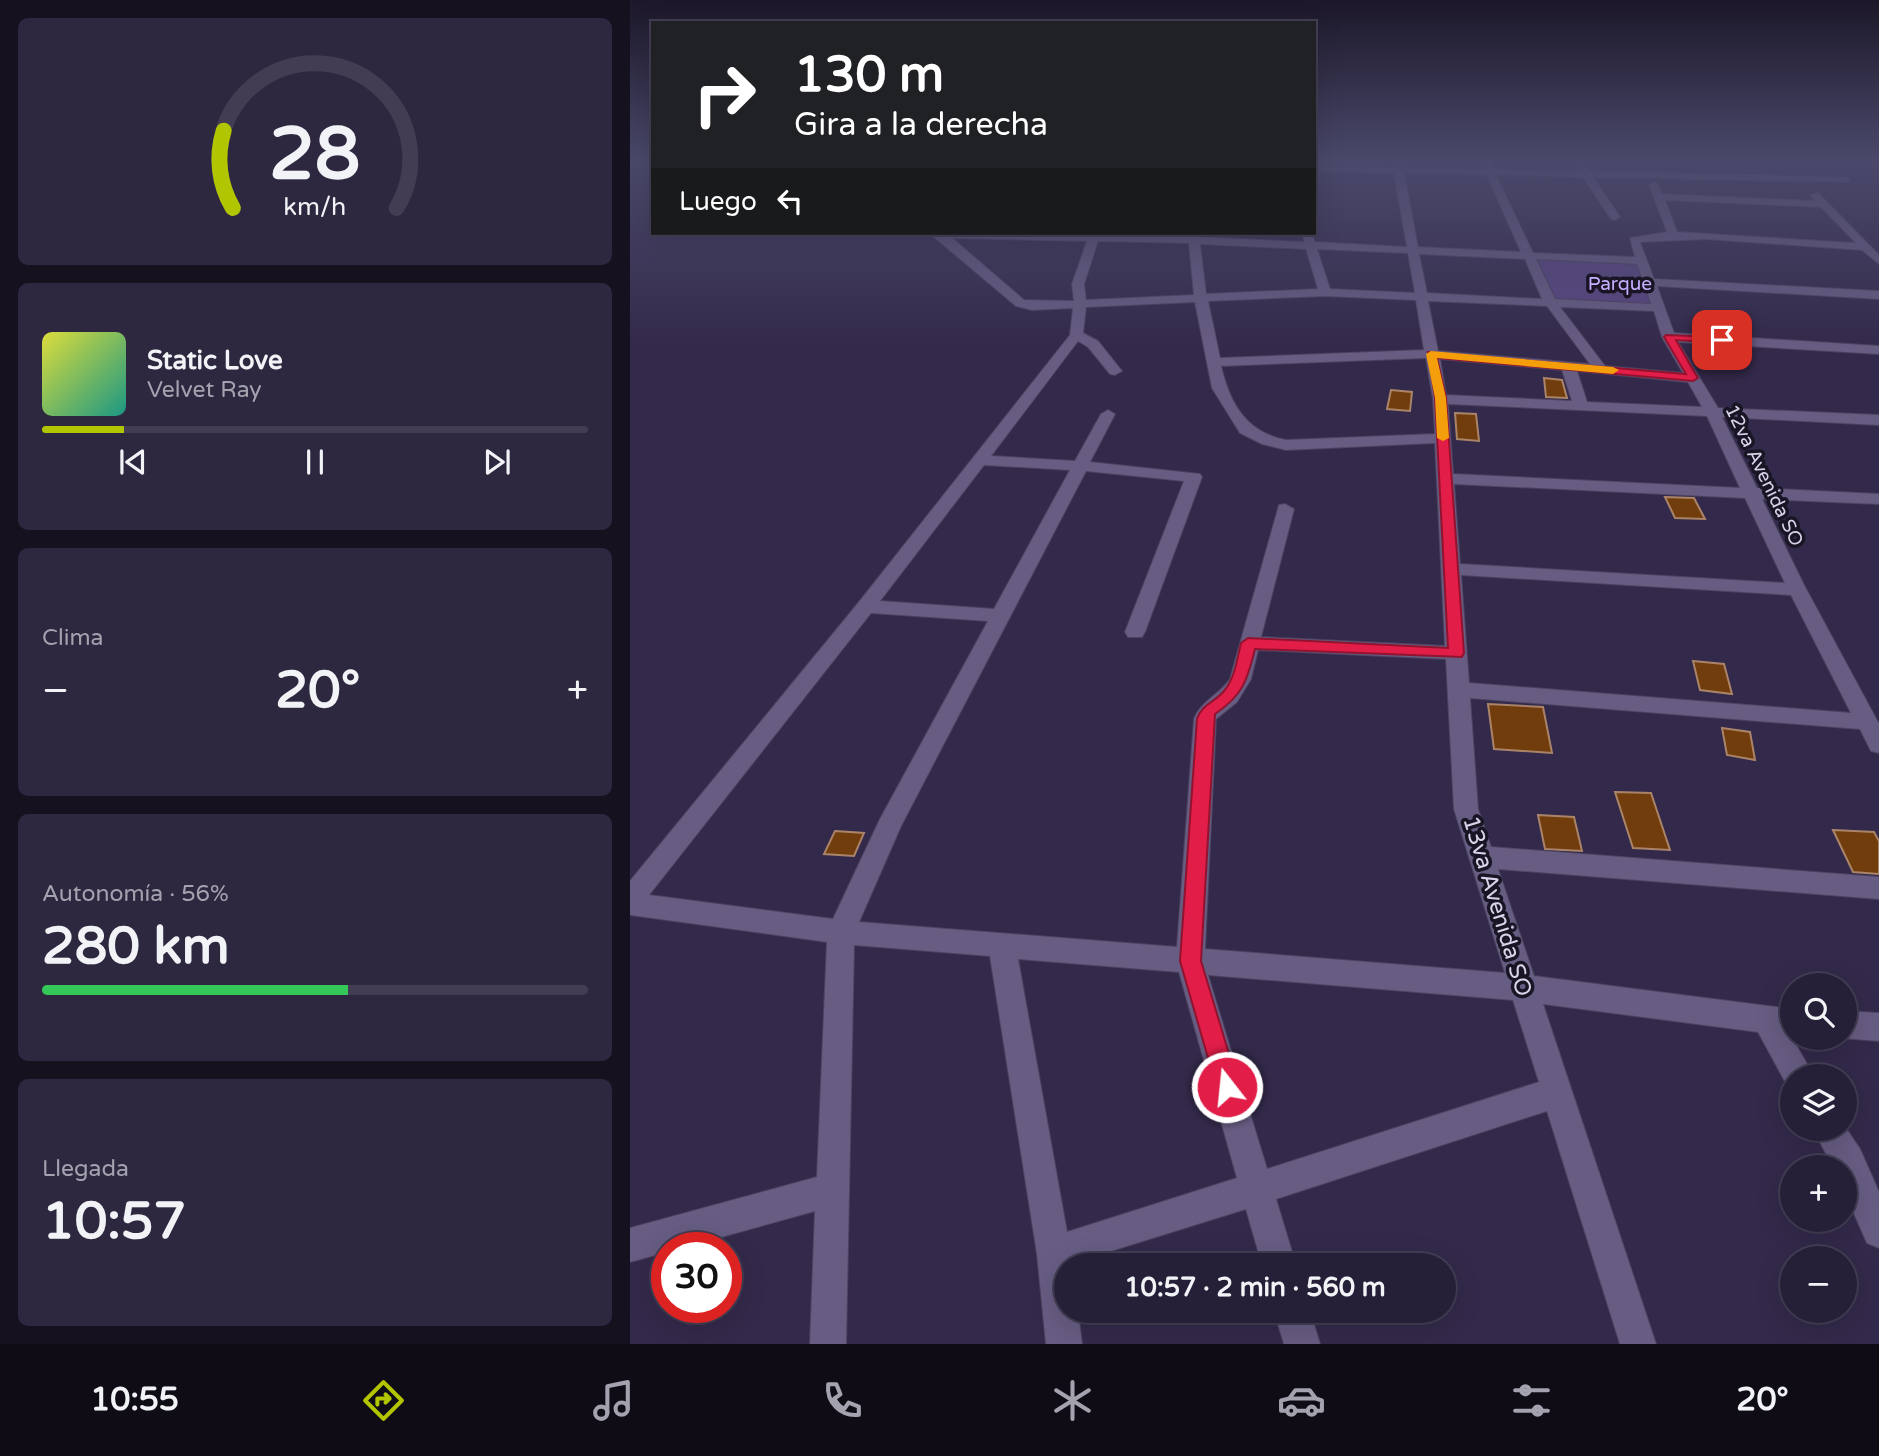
<!DOCTYPE html>
<html lang="es">
<meta charset="utf-8">
<style>
body{margin:0;font-family:"Varela Round",sans-serif;background:#2e2740;color:#f1f3f6;height:100vh;display:flex;flex-direction:column;font-size:26px;white-space:nowrap}
*{box-sizing:border-box;margin:0}
p{font-size:23px;color:#a4a2ae}
.icon{flex:none;width:38px;height:38px;fill:none;stroke:currentColor;stroke-width:2;stroke-linecap:round;stroke-linejoin:round}
.map{position:relative;flex:1;overflow:hidden}
.side{display:flex;flex-direction:column;gap:18px;padding:18px;background:#15111f;width:630px}
.side>*{flex:none}
.guide{position:absolute;left:21px;top:21px;width:665px;height:214px;border-radius:0px;box-shadow:0 7px 28px #0002,0 0 0 2px #423d53;background:#202124;color:#fff;overflow:hidden}
.buttons{position:absolute;left:1150px;top:973px;display:grid;gap:14px}
.buttons a{display:grid;place-items:center;width:77px;height:77px;border-radius:50%;background:#261f38;box-shadow:0 7px 28px #0002,0 0 0 2px #423d53;font-size:35px}
.speed{position:absolute;left:21px;top:1232px;display:flex;gap:14px;font-size:35px;font-weight:700;text-align:center}
.speed>*{display:grid;place-content:center;width:91px;height:91px;border-radius:50%;background:#261f38;box-shadow:0 7px 28px #0002,0 0 0 2px #423d53;line-height:1}
.speed .limit{border:10px solid #d22;background:#fff;color:#111}
.pin{position:absolute;display:grid;place-items:center;width:60px;height:60px;color:#fff;margin:-30px;border-radius:14px;box-shadow:0 4px 10px #0006}
.me{position:absolute;width:77px;margin:-38px;rotate:344deg;stroke-linejoin:round;filter:drop-shadow(0 0 5px #0008)}
.turn{display:flex;align-items:center;gap:24px;height:147px;padding:0 28px;font-size:32px}
.turn .icon{width:91px;height:91px;stroke-width:2.5}
.turn b{display:block;font-size:49px;line-height:60px}
.then{display:flex;align-items:center;height:66px;padding:0 28px;background:#0003;gap:14px;font-size:26px}
.big{font-size:52px;font-weight:700;line-height:1.1}
.side .card{flex:1;display:flex;flex-direction:column;justify-content:center;gap:10px;min-width:0;padding:0 24px;border-radius:10px;background:#2e2740}
.side .dial{align-items:center;gap:0}
.dial svg{height:182px;overflow:visible;fill:none;stroke:#423d53;stroke-width:7;stroke-linecap:round;text-anchor:middle}
.dial text{fill:#f1f3f6;stroke:none}
.song{display:flex;align-items:center;gap:21px}
.cover{width:84px;height:84px;border-radius:10px;background:linear-gradient(135deg,hsl(60 70% 55%),hsl(170 70% 35%))}
.played{height:7px;border-radius:4px;background:linear-gradient(90deg,#b1c500 15%,#423d53 15%)}
.keys{display:flex;justify-content:space-around;direction:ltr}
.heat{display:flex;justify-content:space-between;align-items:center;font-size:38px;direction:ltr}
.charge{height:10px;border-radius:5px;background:linear-gradient(90deg,#34c759 56%,#423d53 0)}
.trip{position:absolute;left:424px;top:1253px;width:402px;height:70px;border-radius:35px;background:#261f38;box-shadow:0 7px 28px #0002,0 0 0 2px #423d53;font-weight:700;line-height:70px;text-align:center}
.menu{display:flex;height:112px;justify-content:space-around;align-items:center;background:#0f0c16;color:#a4a2ae}
.menu .icon{width:49px;height:49px}
.menu .active{color:#b1c500}
.menu b{font-size:32px;color:#f1f3f6}
main{display:flex;flex:1;min-height:0}
.map>svg:first-child{display:block}
</style>
<main>
<section class="side">
<div class="card dial"><svg viewBox="0 0 100 80">
<path d="M14 69A42 42 0 1 1 86 69"/>
<path d="M14 69A42 42 0 0 1 10 35" stroke="#b1c500"/>
<text x="50" y="56" font-size="32" font-weight="700">28</text>
<text x="50" y="72" font-size="11">km/h</text>
</svg></div>
<div class="card">
<div class="song"><i class="cover"></i><div><b>Static Love</b><p>Velvet Ray</p></div></div>
<div class="played"></div>
<div class="keys"><svg class="icon" aria-label="previous" viewBox="0 0 24 24"><path d="M18 5L8 12l10 7zM5 5v14"/></svg><svg class="icon" aria-label="pause" viewBox="0 0 24 24"><path d="M8 5v14M16 5v14"/></svg><svg class="icon" aria-label="next" viewBox="0 0 24 24"><path d="M6 5l10 7-10 7zM19 5v14"/></svg></div>
</div>
<div class="card"><p>Clima</p>
<div class="heat"><a>−</a><b class="big">20°</b><a>+</a></div>
</div>
<div class="card"><p>Autonomía · 56%</p><b class="big">280 km</b><div class="charge"></div></div>
<div class="card"><p>Llegada</p><b class="big">10:57</b></div>
</section>
<div class="map">
<svg width="1249" height="1344" viewBox="0 0 1249 1344">
<rect width="100%" height="100%" fill="#33294a"/>
<path fill="#584580" d="M900,256L1012,261L1029,308L920,302Z"/>
<path fill="#723d0c" stroke="#aa8469" stroke-width="2" d="M914,378L932,380L937,398L916,397Z
M761,390L782,392L780,411L757,409Z
M825,413L846,414L849,441L827,439Z
M1035,497L1064,498L1075,519L1045,518Z
M1063,661L1094,664L1102,694L1070,690Z
M858,704L913,707L922,753L864,749Z
M1092,728L1120,732L1125,760L1097,755Z
M985,792L1021,793L1040,850L1003,848Z
M908,815L944,817L952,851L915,849Z
M1203,830L1244,832L1249,841V874L1223,872Z
M205,831L234,833L224,856L194,854Z"/>
<g fill="none" stroke-linecap="round" stroke-linejoin="round">
<g stroke="#4c435f" stroke-width="2">
<path id="street" d="M763,161H772L773,167L854,169L852,163L859,161L863,169L950,171L947,168L952,165L959,171L1216,177L1219,178V182L963,177L990,217L985,220L981,219L953,177L866,175L903,253L1005,257L1000,238L1037,232L1019,185L1024,182L1027,183L1032,194L1185,201L1180,195L1188,193L1249,255V264L1232,250L1076,239L1010,242L1024,279L1249,291V299L1027,286L1044,333L1249,346V354L1048,342L1088,408L1249,415V425L1092,417L1127,488L1249,494V504L1132,499L1174,585L1249,724V753L1241,751L1230,729L840,698L848,809L861,847L1249,877V899L868,869L904,976L1162,1009V1038L1184,1076H1162V1088L1158,1087L1128,1032L913,1004L1026,1344H990L917,1111L646,1199L666,1265H632L616,1209L436,1265V1311H448L452,1344H416L407,1254L360,956L224,945L216,1344H180L185,1211L52,1248H37V1252L0,1262V1228L187,1177L197,942L0,915V881L229,602L440,335L443,308L402,310L386,306L304,237V233L558,237V233H568L569,237L674,242L673,233H681L685,242L777,247L764,173L684,171V165L764,167ZM774,173L857,175L891,252L788,247ZM1035,200L1191,207L1226,243L1047,232ZM322,238L457,241L442,284L444,301L394,300ZM468,241L559,243L564,295L456,300L454,284ZM570,244L676,249L688,289L576,294ZM687,249L778,253L785,293L700,289ZM789,254L895,259L912,299L797,293ZM906,259L1007,264L1021,304L925,299ZM695,296L786,300L794,350L590,358L578,301ZM798,301L917,306L960,364L808,351ZM565,302L582,388L610,433L632,444L656,450L805,443L815,646L631,637L664,509L655,504L649,505L600,679C589,695 571,701 564,719L547,947L229,922L271,826L456,471L554,481L495,632L498,637H512L515,632L572,477L570,474L460,462L485,414L478,410L471,414L445,461L361,456L448,341L458,347L480,374L485,375L492,371L468,341L453,333L456,307ZM930,307L1024,311L1032,337L1053,373L975,366ZM796,358L803,399L805,434L656,440C616,432 600,404 591,366ZM810,359L932,370L942,401L816,395ZM947,371L1058,382L1072,407L957,402ZM818,404L1077,416L1110,488L823,474ZM354,465L440,470L364,609L250,601ZM824,484L1115,498L1155,583L830,564ZM831,575L1161,595L1221,713L839,683ZM241,613L358,621L250,819L203,919L19,895ZM628,650L816,659L824,809L875,973L575,949L586,719L607,702L621,679ZM388,959L549,972L607,1178L437,1232ZM578,975L883,1000L909,1082L637,1169Z
M1214,1011L1249,1013V1041L1211,1038H1214Z
M1214,1125L1230,1149L1249,1192V1248L1237,1243L1214,1191V1167H1203L1183,1129H1214Z
M644,1311H680L690,1344H654Z"/>
</g>
<use href="#street" fill="#675c82" fill-rule="evenodd"/>
</g>
<linearGradient id="sky" x2="0" y2="1"><stop stop-color="#1c1729"/><stop offset="0.46" stop-color="#4a496b"/><stop offset="1" stop-color="#4a496b" stop-opacity="0"/></linearGradient>
<rect width="1249" height="349" fill="url(#sky)"/>
<path fill="#e11d48" stroke="#92132f" stroke-width="2" d="M1036,335L1092,337L1097,340L1092,343L1046,340L1068,378L1063,381L807,358L816,398L834,653L832,657L625,649C617,681 613,695 585,714L571,961L609,1087L606,1096L597,1099L589,1096L550,961L567,719C572,704 584,703 594,691C605,678 607,659 611,643L618,638L818,648L805,398L798,352L1056,374L1034,337Z"/>
<path fill="#f59e0b" d="M801,351L983,367L989,370L983,374L807,358L816,398L819,438L813,441L807,438L805,398L796,354Z"/>
<g text-anchor="middle" stroke-width="7" stroke-linejoin="round" paint-order="stroke">
<g font-size="19" fill="#c5affe" stroke="#191524">
<text x="990" y="290">Parque</text>
</g>
<g font-size="19" fill="#d9d3e9" stroke="#191524">
<text transform="translate(1135 475) rotate(64)" y="7">12va Avenida SO</text>
</g>
<g font-size="23" fill="#d9d3e9" stroke="#191524">
<text transform="translate(868 906) rotate(73)" y="8">13va Avenida SO</text>
</g>
</g>
</svg>
<div class="buttons">
<a><svg class="icon" aria-label="search" viewBox="0 0 24 24"><circle cx="10" cy="10" r="6"/><path d="M15 15l6 6"/></svg></a>
<a><svg class="icon" aria-label="layers" viewBox="0 0 24 24"><path d="M12 4l9 5-9 5-9-5zM3 14l9 5 9-5"/></svg></a>
<a>+</a>
<a>−</a>
</div>
<div class="speed"><div class="limit">30</div></div>
<div class="pin" style="left:1092px;top:340px;background:#d93025"><svg class="icon" aria-label="arrive" viewBox="0 0 24 24"><path d="M6 21V4h12l-3 4 3 4H6"/></svg></div>
<svg class="me" style="left:597px;top:1087px" viewBox="-20 -20 40 40"><circle r="17" fill="#e11d48" stroke="#fff" stroke-width="3"/><path d="M0-11L8 9 0 5-8 9z" fill="#fff"/></svg>
<div class="trip">10:57 · 2 min · 560 m</div>
<div class="guide">
<div class="turn"><svg class="icon" aria-label="right" viewBox="0 0 24 24"><path d="M7 20v-9h11M14 6l5 5-5 5"/></svg><div><b>130 m</b>Gira a la derecha</div></div>
<div class="then">Luego<svg class="icon" aria-label="left" viewBox="0 0 24 24"><path d="M17 20v-9H6M10 6l-5 5 5 5"/></svg></div>
</div>
</div>
</main>
<nav class="menu">
<b>10:55</b>
<svg class="icon active" aria-label="directions" viewBox="0 0 24 24"><path d="M12 3l9 9-9 9-9-9zM9 14v-3h6M13 9l2 2-2 2"/></svg>
<svg class="icon" aria-label="music" viewBox="0 0 24 24"><path d="M9 18V5l10-2v13"/><circle cx="6" cy="18" r="3"/><circle cx="16" cy="16" r="3"/></svg>
<svg class="icon" aria-label="phone" viewBox="0 0 24 24"><path d="M5 4h4l2 5-3 2q2 4 5 5l2-3 5 2v4C11 20 4 13 5 4z"/></svg>
<svg class="icon" aria-label="climate" viewBox="0 0 24 24"><path d="M12 3v18M4 7l16 10M4 17L20 7"/></svg>
<svg class="icon" aria-label="car" viewBox="0 0 24 24"><path d="M5 17H2v-5l4-1 3-4h7l3 4 3 1v5h-3M9 17h6M6 11h13"/><circle cx="7" cy="17" r="2"/><circle cx="17" cy="17" r="2"/></svg>
<svg class="icon" aria-label="filters" viewBox="0 0 24 24"><path d="M4 7h16M4 17h16"/><circle cx="9" cy="7" r="2"/><circle cx="15" cy="17" r="2"/></svg>
<b>20°</b>
</nav>
